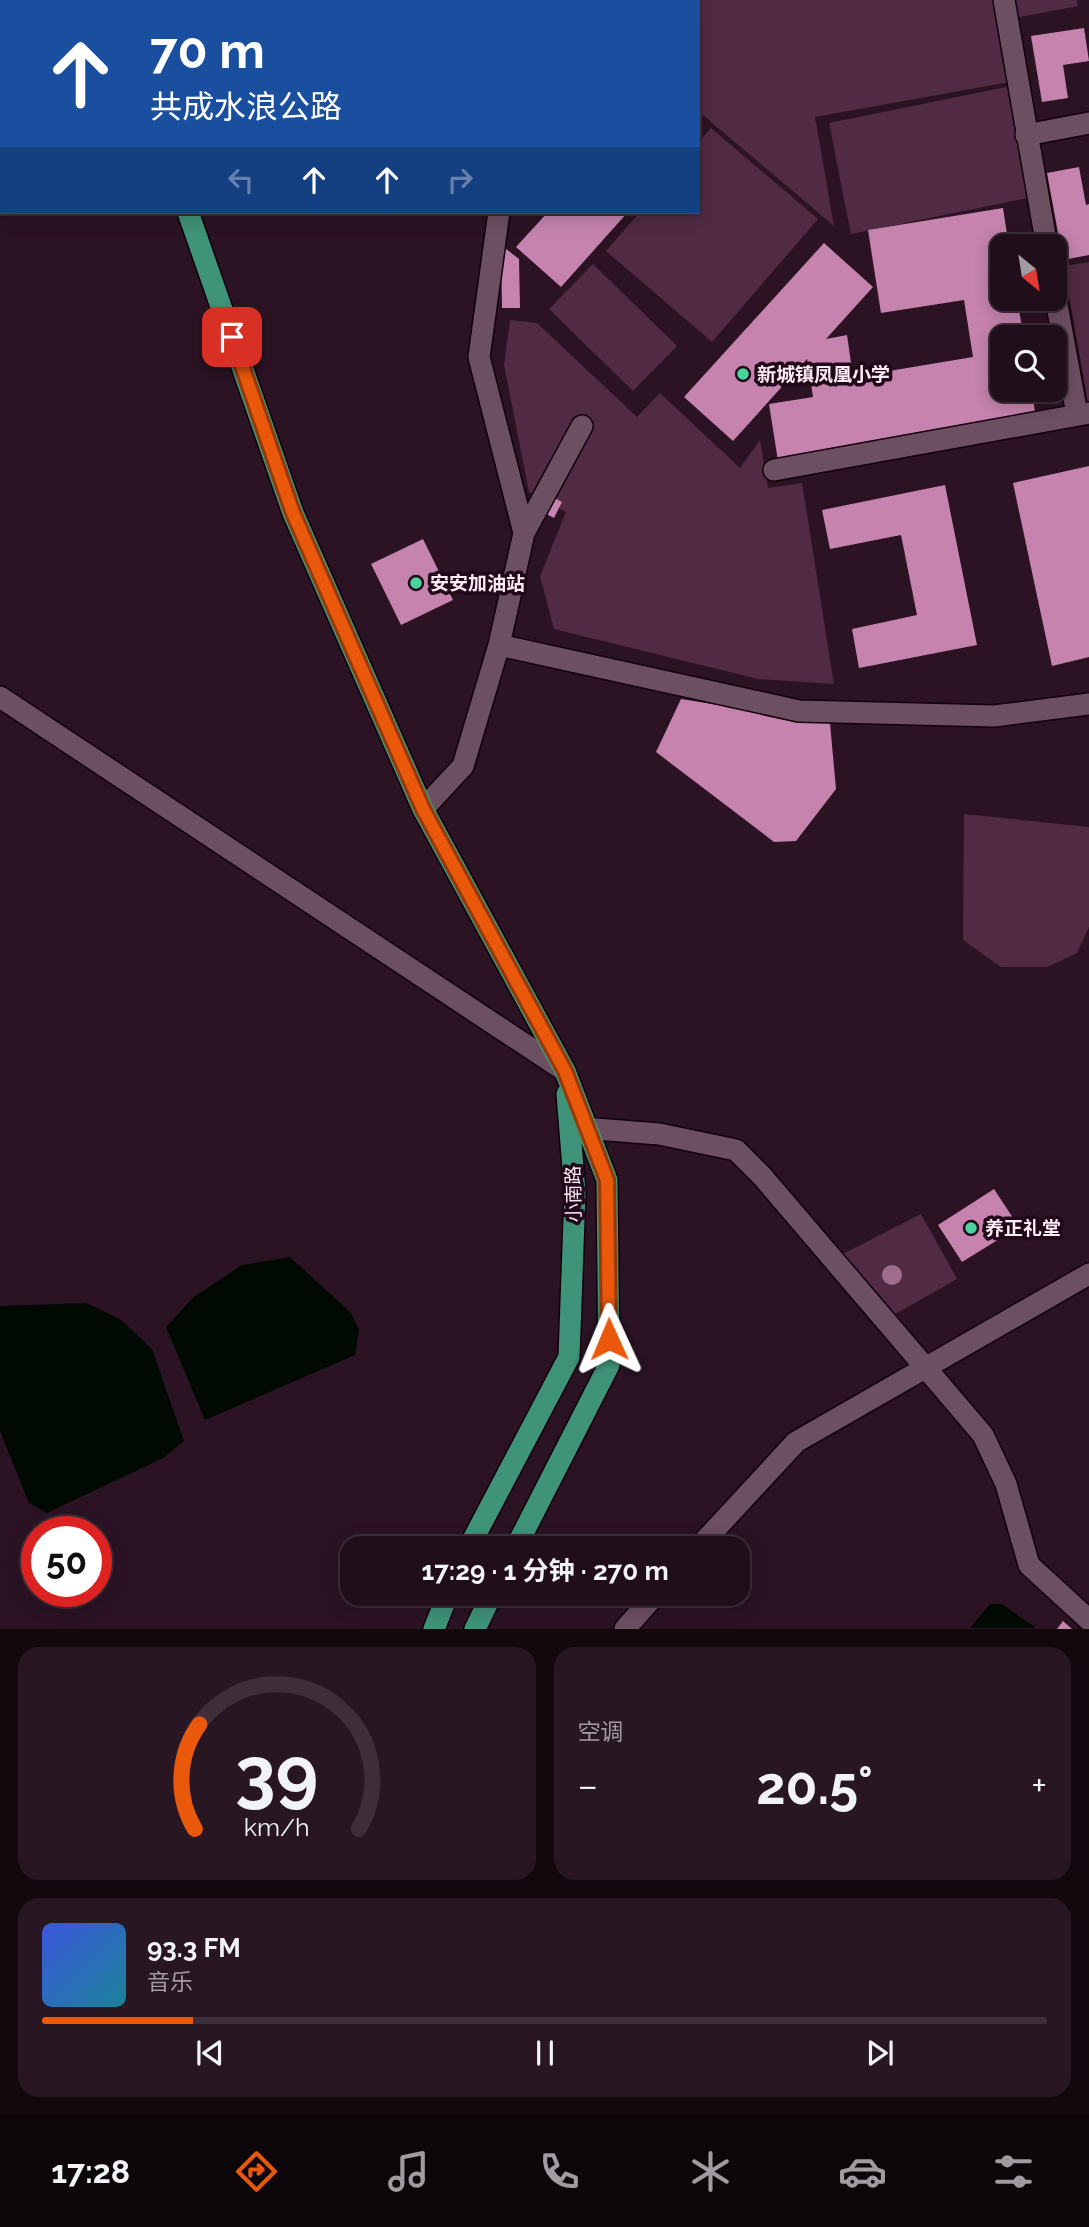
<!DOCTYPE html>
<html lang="zh">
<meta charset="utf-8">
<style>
body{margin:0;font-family:Raleway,"Noto Sans SC",sans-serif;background:#281723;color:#f1f3f6;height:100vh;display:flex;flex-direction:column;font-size:26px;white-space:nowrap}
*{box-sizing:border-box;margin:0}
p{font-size:23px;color:#a29ca2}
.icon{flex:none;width:38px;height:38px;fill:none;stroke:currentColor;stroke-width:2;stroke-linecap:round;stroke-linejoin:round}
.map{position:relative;height:1629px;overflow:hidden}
.details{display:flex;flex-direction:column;gap:18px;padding:18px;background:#12080e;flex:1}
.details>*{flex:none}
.banner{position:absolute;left:0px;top:0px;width:700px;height:214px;box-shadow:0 4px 18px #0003,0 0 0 2px #3d2e39;background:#1a4fa0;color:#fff;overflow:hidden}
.needle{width:46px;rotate:150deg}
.controls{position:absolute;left:990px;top:234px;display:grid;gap:14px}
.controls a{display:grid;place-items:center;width:77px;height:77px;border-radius:14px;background:#200e1a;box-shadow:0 4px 18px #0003,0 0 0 2px #3d2e39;font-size:35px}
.speed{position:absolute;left:21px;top:1516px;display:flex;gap:14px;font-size:35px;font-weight:700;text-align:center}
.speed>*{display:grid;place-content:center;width:91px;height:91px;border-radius:50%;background:#200e1a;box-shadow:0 4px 18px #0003,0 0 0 2px #3d2e39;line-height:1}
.speed .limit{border:10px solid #d22;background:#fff;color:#111}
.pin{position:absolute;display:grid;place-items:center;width:60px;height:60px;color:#fff;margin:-30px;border-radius:14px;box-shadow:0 4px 10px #0006}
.me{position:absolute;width:77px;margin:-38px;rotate:359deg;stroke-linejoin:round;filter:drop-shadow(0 0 5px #0008)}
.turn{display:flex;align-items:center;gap:24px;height:147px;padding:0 35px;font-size:32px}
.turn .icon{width:91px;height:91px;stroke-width:2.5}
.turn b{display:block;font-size:49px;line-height:60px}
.lanes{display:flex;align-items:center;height:66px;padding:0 35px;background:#0003;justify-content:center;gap:35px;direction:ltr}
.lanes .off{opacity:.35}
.big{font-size:52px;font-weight:700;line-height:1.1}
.details .card{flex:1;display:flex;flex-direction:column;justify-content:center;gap:10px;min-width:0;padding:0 24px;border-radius:21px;background:#281723}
.details .dial{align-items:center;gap:0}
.dial svg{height:182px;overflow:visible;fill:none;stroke:#3d2e39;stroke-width:7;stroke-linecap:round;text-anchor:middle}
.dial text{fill:#f1f3f6;stroke:none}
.song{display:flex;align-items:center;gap:21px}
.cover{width:84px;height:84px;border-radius:10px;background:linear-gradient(135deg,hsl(230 70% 55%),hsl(190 70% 35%))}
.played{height:7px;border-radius:4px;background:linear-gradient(90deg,#ea580c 15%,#3d2e39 15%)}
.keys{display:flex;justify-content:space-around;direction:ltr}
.heat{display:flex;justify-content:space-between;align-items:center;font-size:38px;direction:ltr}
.details .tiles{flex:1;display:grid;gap:18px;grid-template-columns:1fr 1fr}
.card:last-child{grid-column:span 2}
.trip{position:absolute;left:340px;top:1536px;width:410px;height:70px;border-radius:21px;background:#200e1a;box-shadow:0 4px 18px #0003,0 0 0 2px #3d2e39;font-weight:700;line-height:70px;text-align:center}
.tabs{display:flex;height:112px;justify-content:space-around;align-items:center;background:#0d060a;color:#a29ca2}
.tabs .icon{width:49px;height:49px}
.tabs .active{color:#ea580c}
.tabs b{font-size:32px;color:#f1f3f6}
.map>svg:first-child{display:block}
</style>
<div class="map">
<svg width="1089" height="1629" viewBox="0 0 1089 1629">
<rect width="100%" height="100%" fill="#2b1323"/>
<path fill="#512a44" d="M531,0H1077L1078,6L1015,18L1026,79L815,117L834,226L698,111V2H531Z
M1011,86L1033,197L851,234L829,123Z
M711,128L818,219L712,342L606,251L640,212H698V143Z
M1089,262V403H1088L1064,266Z
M593,264L677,346L633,391L549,309Z
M510,320L537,323L637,417L660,393L740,468L760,440L768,488L802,483L834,684L758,679L554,629L540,576L566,512L529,492L504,365Z
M964,814L1089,827V927L1077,953L1047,967H1001L963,940Z
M921,1214L957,1279L885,1320L833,1259Z"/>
<path fill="#000a03" d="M290,1257L351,1313L359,1330L355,1355L205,1420L166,1327L194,1297L242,1265Z
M86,1303L120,1319L152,1349L184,1441L163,1458L47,1513L29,1503L0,1431V1306Z
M990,1604H1002L1036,1628H970Z"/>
<path fill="#c583ad" d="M1084,28L1089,61L1063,65L1068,98L1042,102L1031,36Z
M1079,167L1086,205L1089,204V255L1063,260L1047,173Z
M1003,208L1009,247H1003V299H1017L1024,338H1003V390H1032L1036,420L778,461L769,404L813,397L807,359L733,441L684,397L824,243L873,287L826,339L847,335L853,377L973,357L964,300L881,313L868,230Z
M548,212H628L561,287L516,247Z
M501,245L519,259L520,308H502Z
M1089,466V657L1052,666L1013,483Z
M945,485L977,645L859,668L852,629L917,615L901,535L830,549L822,510Z
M538,489L562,502L554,518L529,505Z
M423,539L453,600L401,625L371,564Z
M681,699L830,723L836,789L796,841L774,842L656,752Z
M994,1189L1019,1227L962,1262L938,1225Z
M1063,1621L1072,1629H1057Z"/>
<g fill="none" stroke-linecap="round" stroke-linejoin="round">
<g stroke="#12010c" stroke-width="24">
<path id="minor" d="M1004,0L1047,247
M518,2L519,0
M1026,135L1089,123
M499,212L479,357L524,533L499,645
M1055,294L1077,414
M774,470L1089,413
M524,533L582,426
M0,697L565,1071
M423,809L463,766L499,645L799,711L994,716L1089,704
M571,1127L659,1134L736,1150L762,1176L983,1435L1006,1484L1029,1565L1089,1620
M697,1549L796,1442L1089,1274
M625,1629L656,1594"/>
</g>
<g stroke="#12010c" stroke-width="24">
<path id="major" d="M100,0L101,2
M188,212L293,513L423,809L565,1071L607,1180L609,1365L515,1549
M468,1549L569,1357L575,1193L567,1094
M434,1629L448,1594
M475,1629L492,1594"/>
</g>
<use href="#minor" stroke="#6d4f62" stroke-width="21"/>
<use href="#major" stroke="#3f9379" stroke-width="21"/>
</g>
<circle fill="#9e6c8c" cx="892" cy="1275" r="10"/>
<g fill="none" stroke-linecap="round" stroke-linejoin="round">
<g stroke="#983908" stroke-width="18">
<path id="route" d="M232,337L293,513L423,809L565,1071L607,1180L609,1339"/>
</g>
<use href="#route" stroke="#ea580c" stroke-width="12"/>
</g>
<g fill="#49d49c" stroke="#21091a" stroke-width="2.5">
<circle cx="743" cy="374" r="7"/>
<circle cx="416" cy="583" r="7"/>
<circle cx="971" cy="1228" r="7"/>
</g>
<g text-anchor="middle" stroke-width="7" stroke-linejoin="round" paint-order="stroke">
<g font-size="19" font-weight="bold" fill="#fceaf5" stroke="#21091a" text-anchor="start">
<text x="757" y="381">新城镇凤凰小学</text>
<text x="430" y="590">安安加油站</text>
<text x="985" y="1235">养正礼堂</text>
</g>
<g font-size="19" fill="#fceaf5" stroke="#21091a">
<text transform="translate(573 1194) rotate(-91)" y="7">小南路</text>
</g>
</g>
</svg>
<div class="controls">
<a><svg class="needle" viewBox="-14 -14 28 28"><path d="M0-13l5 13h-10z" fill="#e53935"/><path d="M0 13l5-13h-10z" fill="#a29ca2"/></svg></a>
<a><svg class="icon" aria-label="search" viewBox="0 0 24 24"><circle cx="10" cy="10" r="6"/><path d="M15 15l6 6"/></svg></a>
</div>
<div class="speed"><div class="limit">50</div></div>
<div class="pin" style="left:232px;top:337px;background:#d93025"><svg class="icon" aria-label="arrive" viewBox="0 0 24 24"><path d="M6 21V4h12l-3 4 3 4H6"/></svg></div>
<svg class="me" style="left:609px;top:1339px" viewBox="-20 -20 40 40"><path d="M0-17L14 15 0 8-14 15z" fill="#ea580c" stroke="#fff" stroke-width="4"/></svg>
<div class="trip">17:29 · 1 分钟 · 270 m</div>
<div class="banner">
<div class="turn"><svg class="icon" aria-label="ahead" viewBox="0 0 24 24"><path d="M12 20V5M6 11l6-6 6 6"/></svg><div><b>70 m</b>共成水浪公路</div></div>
<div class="lanes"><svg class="icon off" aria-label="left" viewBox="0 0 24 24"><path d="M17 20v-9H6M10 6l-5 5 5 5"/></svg><svg class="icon" aria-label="ahead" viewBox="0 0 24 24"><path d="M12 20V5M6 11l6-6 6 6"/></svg><svg class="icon" aria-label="ahead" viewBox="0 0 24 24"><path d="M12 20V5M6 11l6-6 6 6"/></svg><svg class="icon off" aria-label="right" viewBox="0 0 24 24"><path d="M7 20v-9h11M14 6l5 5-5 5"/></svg></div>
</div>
</div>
<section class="details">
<div class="tiles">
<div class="card dial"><svg viewBox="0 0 100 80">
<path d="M14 69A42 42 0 1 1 86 69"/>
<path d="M14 69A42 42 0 0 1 16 23" stroke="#ea580c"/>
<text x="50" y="56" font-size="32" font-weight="700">39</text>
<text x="50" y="72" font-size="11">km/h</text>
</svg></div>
<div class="card"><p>空调</p>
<div class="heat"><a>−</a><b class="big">20.5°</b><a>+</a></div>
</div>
<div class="card">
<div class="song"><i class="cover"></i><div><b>93.3 FM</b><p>音乐</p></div></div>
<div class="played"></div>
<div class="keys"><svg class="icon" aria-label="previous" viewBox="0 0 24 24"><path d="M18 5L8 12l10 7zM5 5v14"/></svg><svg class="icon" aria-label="pause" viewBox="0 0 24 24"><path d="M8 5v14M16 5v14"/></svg><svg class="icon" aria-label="next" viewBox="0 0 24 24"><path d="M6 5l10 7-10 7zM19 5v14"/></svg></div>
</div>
</div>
</section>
<nav class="tabs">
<b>17:28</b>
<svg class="icon active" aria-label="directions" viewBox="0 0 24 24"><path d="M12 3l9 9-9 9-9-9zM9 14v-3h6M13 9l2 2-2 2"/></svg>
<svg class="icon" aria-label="music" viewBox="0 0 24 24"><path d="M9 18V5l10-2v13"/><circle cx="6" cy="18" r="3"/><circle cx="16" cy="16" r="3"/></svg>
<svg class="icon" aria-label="phone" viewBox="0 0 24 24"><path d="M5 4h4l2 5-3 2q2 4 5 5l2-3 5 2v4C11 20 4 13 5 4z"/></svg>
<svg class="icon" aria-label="climate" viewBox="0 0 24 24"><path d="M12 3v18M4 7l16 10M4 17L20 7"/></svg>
<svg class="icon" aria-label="car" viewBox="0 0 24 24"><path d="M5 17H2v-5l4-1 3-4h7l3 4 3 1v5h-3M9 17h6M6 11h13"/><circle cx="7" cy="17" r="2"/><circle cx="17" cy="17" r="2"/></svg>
<svg class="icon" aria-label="filters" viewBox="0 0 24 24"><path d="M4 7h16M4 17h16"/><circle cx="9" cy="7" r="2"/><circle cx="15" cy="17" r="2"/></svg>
</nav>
